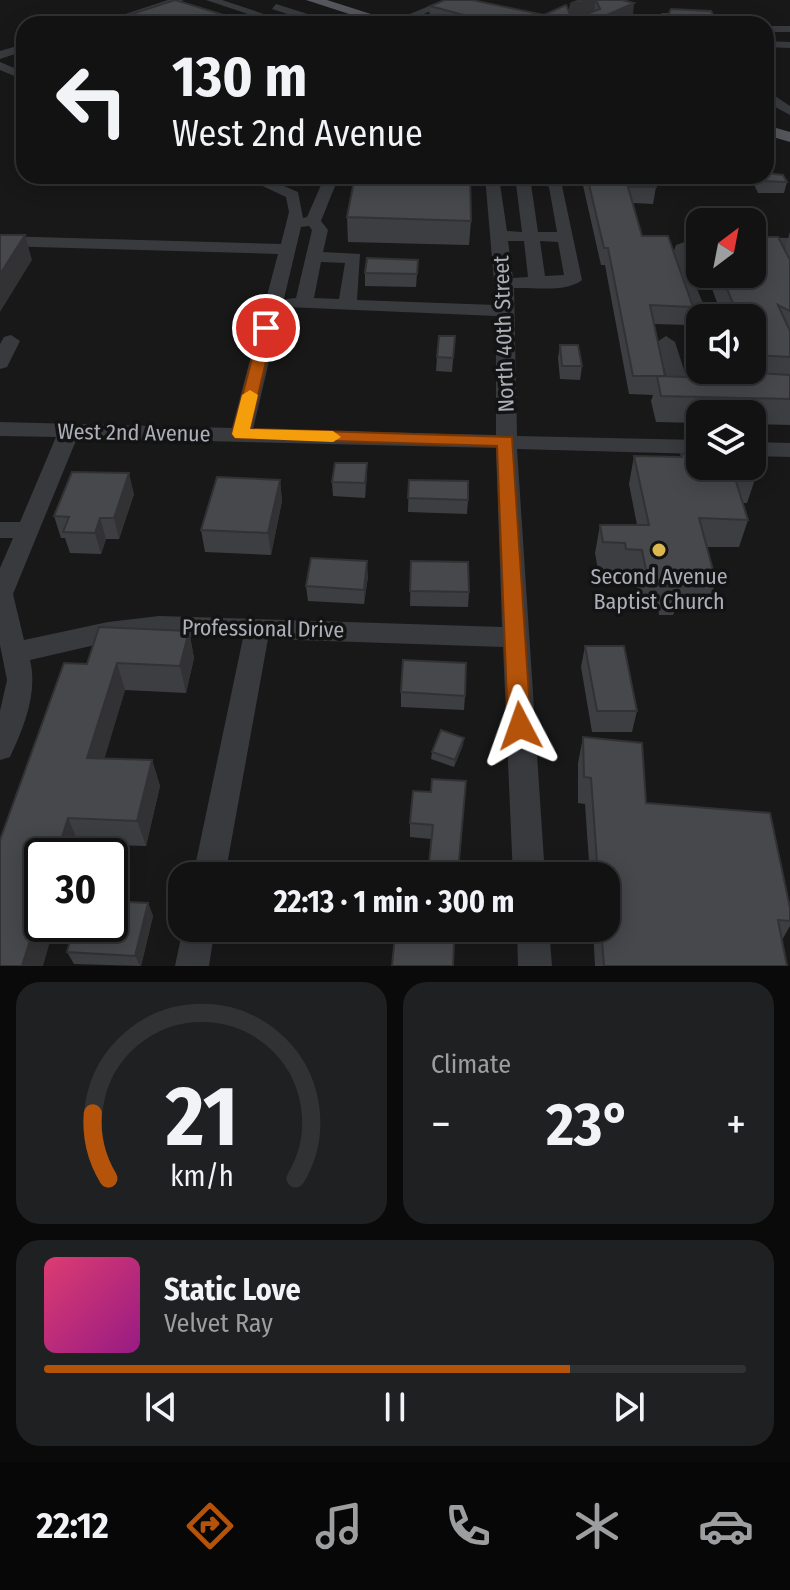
<!DOCTYPE html>
<meta charset="utf-8">
<style>
body{margin:0;font-family:"Fira Sans Condensed",sans-serif;background:#1f2021;color:#f1f3f6;height:100vh;display:flex;flex-direction:column;font-size:30px;white-space:nowrap}
*{box-sizing:border-box;margin:0}
p{font-size:26px;color:#9c9ea0}
.icon{flex:none;width:44px;height:44px;fill:none;stroke:currentColor;stroke-width:2;stroke-linecap:round;stroke-linejoin:round}
.map{position:relative;height:966px;overflow:hidden}
.details{display:flex;flex-direction:column;gap:16px;padding:16px;background:#0a0a0a;flex:1}
.details>*{flex:none}
.banner{position:absolute;left:16px;top:16px;width:758px;height:168px;border-radius:24px;box-shadow:0 4px 20px #0003,0 0 0 2px #313233;background:#121213;color:#f1f3f6;overflow:hidden}
.needle{width:52px;rotate:32deg}
.buttons{position:absolute;left:686px;top:208px;display:grid;gap:16px}
.buttons a{display:grid;place-items:center;width:80px;height:80px;border-radius:16px;background:#121213;box-shadow:0 4px 20px #0003,0 0 0 2px #313233;font-size:40px}
.speed{position:absolute;left:24px;top:838px;display:flex;gap:16px;font-size:40px;font-weight:700;text-align:center}
.speed>*{display:grid;place-content:center;width:104px;height:104px;border-radius:50%;background:#121213;box-shadow:0 4px 20px #0003,0 0 0 2px #313233;line-height:1}
.speed .limit{border:4px solid #111;border-radius:12px;background:#fff;color:#111}
.pin{position:absolute;display:grid;place-items:center;width:68px;height:68px;color:#fff;margin:-34px;border:4px solid #fff;border-radius:50%;box-shadow:0 2px 8px #0007}
.me{position:absolute;width:88px;margin:-44px;rotate:356deg;stroke-linejoin:round;filter:drop-shadow(0 0 6px #0008)}
.turn{display:flex;align-items:center;gap:28px;height:168px;padding:0 24px;font-size:36px}
.turn .icon{width:104px;height:104px;stroke-width:2.5}
.turn b{display:block;font-size:56px;line-height:68px}
.big{font-size:60px;font-weight:700;line-height:1.1}
.details .card{flex:1;display:flex;flex-direction:column;justify-content:center;gap:12px;min-width:0;padding:0 28px;border-radius:24px;background:#1f2021}
.details .dial{align-items:center;gap:0}
.dial svg{height:208px;overflow:visible;fill:none;stroke:#313233;stroke-width:7;stroke-linecap:round;text-anchor:middle}
.dial text{fill:#f1f3f6;stroke:none}
.song{display:flex;align-items:center;gap:24px}
.cover{width:96px;height:96px;border-radius:12px;background:linear-gradient(135deg,hsl(340 70% 55%),hsl(310 70% 35%))}
.played{height:8px;border-radius:4px;background:linear-gradient(90deg,#b45309 75%,#313233 75%)}
.keys{display:flex;justify-content:space-around;direction:ltr}
.heat{display:flex;justify-content:space-between;align-items:center;font-size:44px;direction:ltr}
.details .tiles{flex:1;display:grid;gap:16px;grid-template-columns:1fr 1fr}
.card:last-child{grid-column:span 2}
.trip{position:absolute;left:168px;top:862px;width:452px;height:80px;border-radius:24px;background:#121213;box-shadow:0 4px 20px #0003,0 0 0 2px #313233;font-weight:700;line-height:80px;text-align:center}
.dock{display:flex;height:128px;justify-content:space-around;align-items:center;background:#070708;color:#9c9ea0}
.dock .icon{width:56px;height:56px}
.dock .current{color:#b45309}
.dock b{font-size:36px;color:#f1f3f6}
.map>svg:first-child{display:block}
</style>
<div class="map">
<svg width="790" height="966" viewBox="0 0 790 966">
<rect width="100%" height="100%" fill="#181819"/>
<g fill="none" stroke-linecap="round" stroke-linejoin="round">
<path fill="#393a3e" fill-rule="evenodd" d="M168,0H184L111,24H95Z
M206,0H222L294,24H278Z
M276,4L317,17L318,19L310,24H295L303,19L272,9Z
M434,4L443,6L400,24L388,23Z
M361,11L365,16L335,24H317Z
M662,13H711L747,24L667,19L665,24H655Z
M766,26H790V32H766Z
M766,41L790,42V48L766,47Z
M24,44V51L0,59V51Z
M0,62L24,72V80L0,70Z
M766,90L790,106V115L766,102Z
M241,176H261L298,192L303,218L307,217L325,176H339L321,221L328,230L323,252L360,254L357,300L496,305L485,176H547L561,181L582,280C566,293 533,287 514,288L517,436L700,440V454L517,449L545,876H513L503,647L268,639L225,876H193L243,638L159,636L108,642L30,660C38,693 24,727 10,757L0,760V711L7,680L0,645V568L13,538H0V522H20L56,437L0,436V422L232,428L278,254L0,246V236L281,244L289,212L286,197ZM540,183L549,187L557,232H538L531,184ZM500,184H516L522,232L507,231ZM309,226L312,230L296,298L286,299V307L496,316V435L253,429L301,227ZM508,241H524L528,277L513,278ZM540,241L558,242L564,275L545,276ZM321,262L345,263L339,299L314,298ZM77,438L496,448L502,627L159,616L108,622L24,640L13,594Z
M700,237V247L689,251L686,262L709,318H700V324L691,319L670,262L676,245Z
M752,237L790,238V248L752,247Z
M11,335L20,341L7,367L0,369V344L4,337Z
M666,336L675,342L688,382L702,385L705,389L702,393L679,392L669,386L657,342Z
M709,370H729C743,389 768,386 790,386V398C759,398 727,399 709,370Z
M752,442L790,443V457L752,456Z
M183,928H215L209,966H175Z
M517,928H549L552,966H518Z"/>
<path fill="#56575d" fill-rule="evenodd" d="M306,0H327L402,24H380Z
M766,125L790,132V142L766,135Z"/>
</g>
<path fill="#3d3e41" d="M579,0H622L633,15L613,24H451L429,18L430,6L544,15L569,12L570,4Z
M669,13L718,24H667Z
M766,146L775,161L772,172L767,173L783,175L787,182L784,193H758L750,176H766Z
M583,176H652L656,187L653,204L633,203L642,236L693,307L689,325L654,324L665,376L737,379L739,372H744L743,370H752V318H723L712,289H700L689,262L694,238L697,237L699,229H700V274H752L785,249L790,232V258H789L790,260V425L752,424V414H700V423L656,422L651,401L653,395L629,394L605,265H601L582,181Z
M347,217L471,221L469,245L348,242Z
M418,260L416,287L365,286V273Z
M455,336L452,372L436,371L437,357Z
M560,345L582,366L580,380L560,379L558,358Z
M681,454L756,476L747,503H743L748,520L739,547H707L716,581L707,609L676,608L673,615H659L658,608H641L635,578L620,577L619,571L598,570L595,553L600,525H637L629,484L634,456L680,457Z
M367,463L365,498L333,496L332,482Z
M280,480L282,501L271,555L205,552L201,530Z
M409,480L468,500L467,514L408,512Z
M134,494L119,539H106L101,554L70,553L65,538H61L54,516Z
M411,561L469,592L468,607L410,606Z
M368,576L364,604L308,601L306,586Z
M189,631L194,658L186,693L125,690L104,758L152,760L160,786L146,846L79,844L42,856L87,664Z
M585,646L637,711L632,732H592L581,667Z
M401,692L465,696L464,710L401,707Z
M583,737L646,803L790,908V926L782,940L787,966H595L593,928H606V876H590L585,804L578,803V763Z
M463,745L454,767L431,759L432,752Z
M466,781L458,876H399L429,864L431,839L410,837V823L431,792Z
M148,903L153,916L141,966L74,964L67,952Z"/>
<path fill="#323235" d="M596,0L594,12L569,16L570,4Z
M634,3L633,15L613,24H587Z
M496,17V24H486V21Z
M775,161L772,172L766,173V163Z
M25,235L32,260L0,312V274Z
M367,463V478L365,498V483Z
M129,473L134,494L119,539L114,518Z
M280,480L282,501L271,555L268,533Z
M100,518L106,539L101,554L95,533Z
M367,561L368,576L364,604V590Z
M189,631L194,658L186,693L180,666Z
M117,663L125,690L97,784L87,758Z
M464,738L463,745L454,767L455,760Z
M152,760L160,786L146,846L137,821Z
M68,818L79,844L75,856H56Z
M42,902V924H55L43,966H22Z
M148,903L153,916L141,966H140L135,956Z"/>
<path fill="#47484c" stroke="#323235" stroke-width="2" d="M175,0L247,22L248,24H107L104,23Z
M445,0H472L544,15L566,5L570,14L584,15L600,9L596,0L570,4L579,0H622L634,3L587,24H525L496,17L486,21L430,6Z
M671,9L711,11L718,24H674L669,13Z
M766,146L775,161L766,163Z
M766,173L783,175L787,182L761,181L758,176H766Z
M355,176H470L471,221L347,217Z
M587,176H652L656,187H628L642,236H668L693,307L650,305L665,376H633L608,248H604Z
M717,220H738L739,222H718Z
M0,235H25L0,274Z
M700,236V252L694,238Z
M752,237H778L790,260V311L778,305L790,331V357L754,355L752,349V318H739L721,274H752Z
M367,258L418,260L417,274L365,273Z
M439,336H455L453,358L437,357Z
M560,345H578L582,366H562Z
M739,372L790,375V399L661,396L657,376L741,379Z
M681,454L700,455V466H752V464L756,476L734,475L748,520L699,518L716,581L680,580L681,587H666L665,580H648L642,550L626,549L625,543L603,542L600,525H649L634,456L682,457Z
M335,463H367L365,483L332,482Z
M72,472L129,473L114,518H100L95,533L63,532L69,517L54,516Z
M217,477L280,480L268,533L201,530Z
M409,480L468,481V500L408,498Z
M311,558L367,561L364,590L306,586Z
M411,561L468,562L469,592L410,591Z
M99,627L189,631L180,666L117,663L87,758L152,760L137,821L68,818L56,856H42V902L22,966H0V840L64,663L87,664Z
M585,646H624L637,711H597Z
M403,660L466,663L465,696L401,692Z
M441,730L464,738L455,760L432,752Z
M583,737L642,743L646,803L770,813L790,908V921L778,920L787,966H604L601,928H606V876H598L591,778L584,777Z
M432,779L466,781L458,871L454,870L453,876H399L401,861L429,864L433,825L410,823L413,791L431,792Z
M110,901L148,903L135,956L67,952L75,924H110Z
M414,928H445V941L454,942L453,966H392L395,936L413,938Z"/>
<path fill="#b45309" stroke="#753606" stroke-width="2" d="M261,325L274,328L250,429L512,437L531,726L528,733L520,736L512,733L508,726L497,446L235,438L232,434Z"/>
<path fill="#f59e0b" d="M250,390L258,395L250,429L333,431L341,437L333,442L235,438L232,434L242,395Z"/>
<circle fill="#dcb74d" stroke="#131314" stroke-width="3" cx="659" cy="550" r="8"/>
<g text-anchor="middle" stroke-width="7" stroke-linejoin="round" paint-order="stroke">
<g font-size="22" fill="#acaeb8" stroke="#131314">
<text transform="translate(503 334) rotate(-92)" y="8">North 40th Street</text>
<text transform="translate(134 432) rotate(1)" y="8">West 2nd Avenue</text>
<text transform="translate(263 628) rotate(1)" y="8">Professional Drive</text>
</g>
<g font-size="22" fill="#acaeb8" stroke="#131314">
<text x="659" y="584">Second Avenue<tspan x="659" dy="25">Baptist Church</tspan></text>
</g>
</g>
</svg>
<div class="buttons">
<a><svg class="needle" viewBox="-14 -14 28 28"><path d="M0-13l5 13h-10z" fill="#e53935"/><path d="M0 13l5-13h-10z" fill="#9c9ea0"/></svg></a>
<a><svg class="icon" aria-label="sound" viewBox="0 0 24 24"><path d="M4 9h4l5-4v14l-5-4H4zM17 9q2 3 0 6"/></svg></a>
<a><svg class="icon" aria-label="layers" viewBox="0 0 24 24"><path d="M12 4l9 5-9 5-9-5zM3 14l9 5 9-5"/></svg></a>
</div>
<div class="speed"><div class="limit">30</div></div>
<div class="pin" style="left:266px;top:328px;background:#d93025"><svg class="icon" aria-label="arrive" viewBox="0 0 24 24"><path d="M6 21V4h12l-3 4 3 4H6"/></svg></div>
<svg class="me" style="left:520px;top:726px" viewBox="-20 -20 40 40"><path d="M0-17L14 15 0 8-14 15z" fill="#b45309" stroke="#fff" stroke-width="4"/></svg>
<div class="trip">22:13 · 1 min · 300 m</div>
<div class="banner">
<div class="turn"><svg class="icon" aria-label="left" viewBox="0 0 24 24"><path d="M17 20v-9H6M10 6l-5 5 5 5"/></svg><div><b>130 m</b>West 2nd Avenue</div></div>
</div>
</div>
<section class="details">
<div class="tiles">
<div class="card dial"><svg viewBox="0 0 100 80">
<path d="M14 69A42 42 0 1 1 86 69"/>
<path d="M14 69A42 42 0 0 1 8 44" stroke="#b45309"/>
<text x="50" y="56" font-size="32" font-weight="700">21</text>
<text x="50" y="72" font-size="11">km/h</text>
</svg></div>
<div class="card"><p>Climate</p>
<div class="heat"><a>−</a><b class="big">23°</b><a>+</a></div>
</div>
<div class="card">
<div class="song"><i class="cover"></i><div><b>Static Love</b><p>Velvet Ray</p></div></div>
<div class="played"></div>
<div class="keys"><svg class="icon" aria-label="previous" viewBox="0 0 24 24"><path d="M18 5L8 12l10 7zM5 5v14"/></svg><svg class="icon" aria-label="pause" viewBox="0 0 24 24"><path d="M8 5v14M16 5v14"/></svg><svg class="icon" aria-label="next" viewBox="0 0 24 24"><path d="M6 5l10 7-10 7zM19 5v14"/></svg></div>
</div>
</div>
</section>
<nav class="dock">
<b>22:12</b>
<svg class="icon current" aria-label="directions" viewBox="0 0 24 24"><path d="M12 3l9 9-9 9-9-9zM9 14v-3h6M13 9l2 2-2 2"/></svg>
<svg class="icon" aria-label="music" viewBox="0 0 24 24"><path d="M9 18V5l10-2v13"/><circle cx="6" cy="18" r="3"/><circle cx="16" cy="16" r="3"/></svg>
<svg class="icon" aria-label="phone" viewBox="0 0 24 24"><path d="M5 4h4l2 5-3 2q2 4 5 5l2-3 5 2v4C11 20 4 13 5 4z"/></svg>
<svg class="icon" aria-label="climate" viewBox="0 0 24 24"><path d="M12 3v18M4 7l16 10M4 17L20 7"/></svg>
<svg class="icon" aria-label="car" viewBox="0 0 24 24"><path d="M5 17H2v-5l4-1 3-4h7l3 4 3 1v5h-3M9 17h6M6 11h13"/><circle cx="7" cy="17" r="2"/><circle cx="17" cy="17" r="2"/></svg>
</nav>
